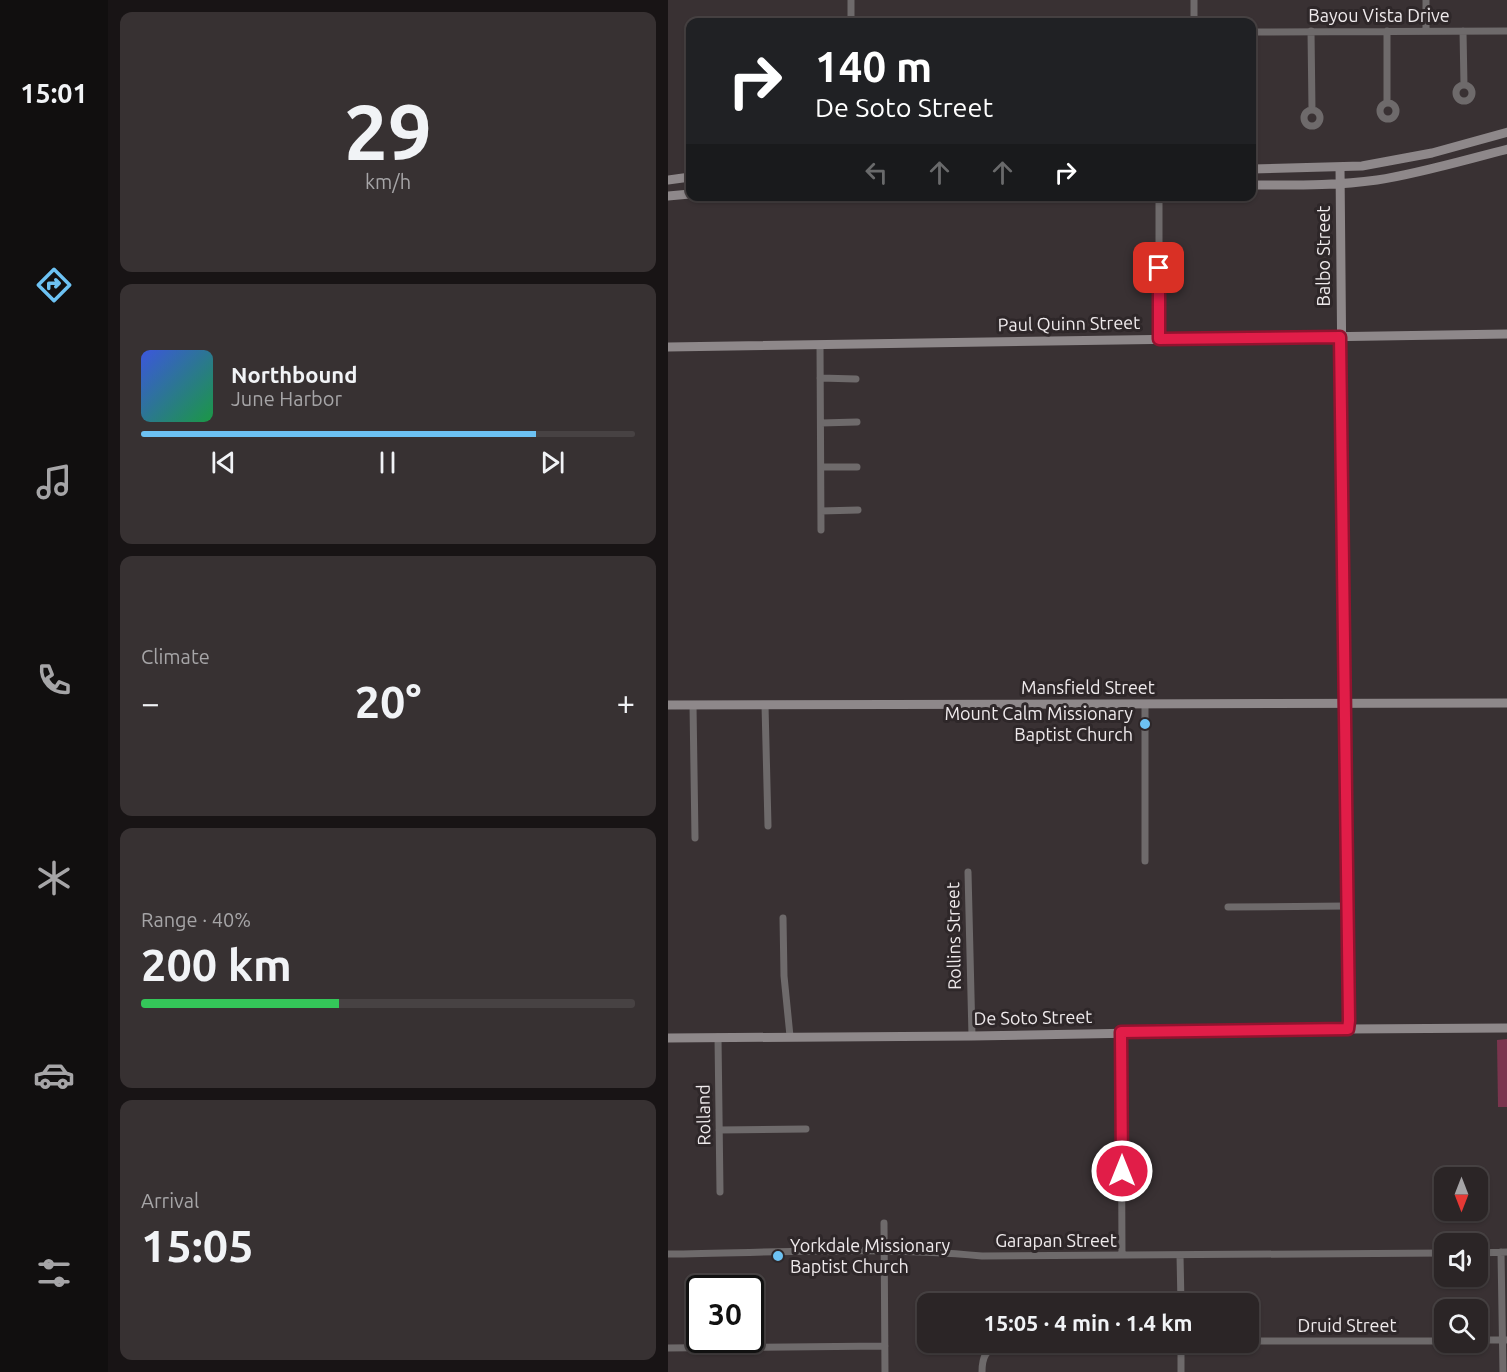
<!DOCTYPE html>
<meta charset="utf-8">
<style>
body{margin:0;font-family:Ubuntu,sans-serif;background:#373132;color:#f1f3f6;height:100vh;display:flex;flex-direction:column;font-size:22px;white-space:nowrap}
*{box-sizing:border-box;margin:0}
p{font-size:20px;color:#a6a5a7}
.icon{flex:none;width:33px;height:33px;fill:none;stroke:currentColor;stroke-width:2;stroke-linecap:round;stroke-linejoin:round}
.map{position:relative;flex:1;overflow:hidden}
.side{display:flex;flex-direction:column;gap:12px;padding:12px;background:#181415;width:560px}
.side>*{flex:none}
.banner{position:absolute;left:18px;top:18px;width:570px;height:183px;border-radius:12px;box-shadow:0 2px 4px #0004,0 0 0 2px #474243;background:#202124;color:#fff;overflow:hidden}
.needle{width:39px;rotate:180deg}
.fabs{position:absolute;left:766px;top:1167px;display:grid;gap:12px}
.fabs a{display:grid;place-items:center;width:54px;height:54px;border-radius:12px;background:#2b2526;box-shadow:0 2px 4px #0004,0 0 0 2px #474243;font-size:30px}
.speed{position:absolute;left:18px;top:1275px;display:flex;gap:12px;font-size:30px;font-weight:700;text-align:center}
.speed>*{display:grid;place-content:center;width:78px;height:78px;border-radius:50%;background:#2b2526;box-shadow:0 2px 4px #0004,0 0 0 2px #474243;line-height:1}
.speed .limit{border:3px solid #111;border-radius:9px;background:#fff;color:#111}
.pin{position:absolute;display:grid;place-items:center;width:51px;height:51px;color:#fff;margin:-26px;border-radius:12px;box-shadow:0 3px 9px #0006}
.me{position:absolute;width:66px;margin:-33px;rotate:0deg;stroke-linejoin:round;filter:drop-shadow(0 0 4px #0008)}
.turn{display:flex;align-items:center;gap:21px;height:126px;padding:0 30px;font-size:27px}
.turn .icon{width:78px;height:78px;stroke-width:2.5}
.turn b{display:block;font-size:42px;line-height:51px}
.lanes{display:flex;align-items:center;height:57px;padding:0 30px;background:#0003;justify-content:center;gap:30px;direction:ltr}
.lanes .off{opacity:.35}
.big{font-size:45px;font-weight:700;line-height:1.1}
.side .card{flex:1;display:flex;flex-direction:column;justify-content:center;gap:9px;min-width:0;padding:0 21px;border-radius:12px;background:#373132}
.side .dial{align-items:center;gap:0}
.dial b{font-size:78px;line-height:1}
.song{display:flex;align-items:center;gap:18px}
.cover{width:72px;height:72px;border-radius:9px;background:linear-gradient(135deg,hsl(230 70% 55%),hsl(140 70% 35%))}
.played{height:6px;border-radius:3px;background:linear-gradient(90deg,#6dc2f3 80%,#474243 80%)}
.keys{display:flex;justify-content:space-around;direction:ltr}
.heat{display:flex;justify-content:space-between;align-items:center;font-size:33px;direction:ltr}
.charge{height:9px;border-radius:4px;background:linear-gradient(90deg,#34c759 40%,#474243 0)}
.trip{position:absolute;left:249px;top:1293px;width:342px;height:60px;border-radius:12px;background:#2b2526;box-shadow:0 2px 4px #0004,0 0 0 2px #474243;font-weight:700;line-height:60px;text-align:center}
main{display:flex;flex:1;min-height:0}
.tab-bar{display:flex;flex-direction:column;width:108px;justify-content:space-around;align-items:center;background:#110f0f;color:#a6a5a7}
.tab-bar .icon{width:42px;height:42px}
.tab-bar .current{color:#6dc2f3}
.tab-bar b{font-size:27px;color:#f1f3f6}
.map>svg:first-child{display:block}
</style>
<main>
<nav class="tab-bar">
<b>15:01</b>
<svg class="icon current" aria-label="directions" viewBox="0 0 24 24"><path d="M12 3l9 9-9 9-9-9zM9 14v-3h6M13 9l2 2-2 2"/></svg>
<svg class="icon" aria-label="music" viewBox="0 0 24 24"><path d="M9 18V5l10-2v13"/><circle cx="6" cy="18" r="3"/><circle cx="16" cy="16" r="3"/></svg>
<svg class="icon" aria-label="phone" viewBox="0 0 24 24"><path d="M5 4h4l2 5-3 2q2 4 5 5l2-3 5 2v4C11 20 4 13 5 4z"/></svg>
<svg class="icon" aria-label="climate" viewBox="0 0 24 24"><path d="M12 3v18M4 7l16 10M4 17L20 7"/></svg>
<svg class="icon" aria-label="car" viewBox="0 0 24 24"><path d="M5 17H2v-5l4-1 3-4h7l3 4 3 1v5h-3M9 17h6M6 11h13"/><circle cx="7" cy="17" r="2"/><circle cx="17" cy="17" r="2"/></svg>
<svg class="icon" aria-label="filters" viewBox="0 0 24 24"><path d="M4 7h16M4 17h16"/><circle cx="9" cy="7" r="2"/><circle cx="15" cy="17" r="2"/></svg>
</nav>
<section class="side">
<div class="card dial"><b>29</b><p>km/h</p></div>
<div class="card">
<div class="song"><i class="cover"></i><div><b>Northbound</b><p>June Harbor</p></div></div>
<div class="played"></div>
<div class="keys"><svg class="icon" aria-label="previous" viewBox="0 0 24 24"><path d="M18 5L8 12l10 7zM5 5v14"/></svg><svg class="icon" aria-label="pause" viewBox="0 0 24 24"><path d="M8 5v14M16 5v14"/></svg><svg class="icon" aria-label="next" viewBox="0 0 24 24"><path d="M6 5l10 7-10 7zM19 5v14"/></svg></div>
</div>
<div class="card"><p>Climate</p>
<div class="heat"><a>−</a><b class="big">20°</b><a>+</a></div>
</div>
<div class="card"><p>Range · 40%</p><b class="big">200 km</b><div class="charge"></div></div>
<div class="card"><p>Arrival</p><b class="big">15:05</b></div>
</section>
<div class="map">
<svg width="840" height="1372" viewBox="0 0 840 1372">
<rect width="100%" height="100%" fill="#393133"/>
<path fill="#7a354e" d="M839,1039V1107H830L829,1040Z"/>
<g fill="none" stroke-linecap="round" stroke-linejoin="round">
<path stroke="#6e6a6b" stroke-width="7" d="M526,0V22
M758,0V31
M183,22V0
M643,31L644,110
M719,31V103
M795,31L796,85
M584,32L840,31
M788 93a8 8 0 1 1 16 0a8 8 0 1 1-16 0Z
M712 111a8 8 0 1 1 16 0a8 8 0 1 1-16 0Z
M636 118a8 8 0 1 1 16 0a8 8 0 1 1-16 0Z
M491,196V339
M152,345L153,530
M152,378L188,379
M153,423L189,422
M154,467H189
M153,511L190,510
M25,705L27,838
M97,705L100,826
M477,861V704
M300,872L304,1036
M560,907L678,906
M115,918L116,976L122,1036
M453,1032L454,1255
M50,1037L52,1192
M51,1130L138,1129
M216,1223L217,1372
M833,1252L835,1372
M810,1253L840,1252
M0,1254C104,1253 210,1246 314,1256L777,1253
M512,1255L513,1304
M810,1340H840
M580,1341H777
M513,1342V1372
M0,1348L217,1346
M314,1372C314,1357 318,1348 333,1345L459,1342"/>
<path stroke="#8e888a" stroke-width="9" d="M672,167L680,1029
M584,169L694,166L764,153L840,132
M0,180L22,177
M584,185C625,185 667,186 709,180C753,173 796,160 840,149
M0,196L22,194
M0,347L840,334
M0,705L840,703
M0,1038L304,1036L680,1029L840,1028"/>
</g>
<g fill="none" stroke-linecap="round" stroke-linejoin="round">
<g stroke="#92132f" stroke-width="15">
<path id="route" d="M454,1171L453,1032L680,1029L681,1021L672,337L491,339V268"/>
</g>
<use href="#route" stroke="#e11d48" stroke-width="10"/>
</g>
<g fill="#6dc2f3" stroke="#2e2729" stroke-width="2">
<circle cx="477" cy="724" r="6"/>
<circle cx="110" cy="1256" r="6"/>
</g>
<g text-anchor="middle" stroke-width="6" stroke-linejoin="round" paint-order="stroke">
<g font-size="18" fill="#efeaec" stroke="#2e2729">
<text x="711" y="22">Bayou Vista Drive</text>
<text transform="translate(656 256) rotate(-90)" y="6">Balbo Street</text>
<text transform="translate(401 324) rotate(-1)" y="6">Paul Quinn Street</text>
<text x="420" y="694">Mansfield Street</text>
<text transform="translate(286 936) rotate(-91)" y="6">Rollins Street</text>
<text transform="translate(365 1018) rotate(-1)" y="6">De Soto Street</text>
<text transform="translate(36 1115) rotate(-91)" y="6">Rolland</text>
<text x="388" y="1247">Garapan Street</text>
<text x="679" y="1332">Druid Street</text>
</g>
<g font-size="18" fill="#efeaec" stroke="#2e2729" text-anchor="end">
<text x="465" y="720">Mount Calm Missionary<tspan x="465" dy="21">Baptist Church</tspan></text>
<text x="122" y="1252" text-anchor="start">Yorkdale Missionary<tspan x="122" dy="21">Baptist Church</tspan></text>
</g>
</g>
</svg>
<div class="fabs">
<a><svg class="needle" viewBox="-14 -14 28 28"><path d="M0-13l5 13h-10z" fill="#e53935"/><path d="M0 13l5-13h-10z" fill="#a6a5a7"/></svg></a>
<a><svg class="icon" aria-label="sound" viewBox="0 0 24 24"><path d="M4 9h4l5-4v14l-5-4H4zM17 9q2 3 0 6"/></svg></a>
<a><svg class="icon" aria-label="search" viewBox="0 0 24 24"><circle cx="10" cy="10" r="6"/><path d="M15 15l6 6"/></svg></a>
</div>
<div class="speed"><div class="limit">30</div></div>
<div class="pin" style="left:491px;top:268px;background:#d93025"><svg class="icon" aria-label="arrive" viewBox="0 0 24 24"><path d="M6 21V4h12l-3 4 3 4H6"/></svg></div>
<svg class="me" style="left:454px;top:1171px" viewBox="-20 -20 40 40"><circle r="17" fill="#e11d48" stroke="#fff" stroke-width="3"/><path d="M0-11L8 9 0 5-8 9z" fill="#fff"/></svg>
<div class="trip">15:05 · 4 min · 1.4 km</div>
<div class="banner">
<div class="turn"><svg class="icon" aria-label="right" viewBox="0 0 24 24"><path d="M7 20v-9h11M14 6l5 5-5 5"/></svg><div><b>140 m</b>De Soto Street</div></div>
<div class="lanes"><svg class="icon off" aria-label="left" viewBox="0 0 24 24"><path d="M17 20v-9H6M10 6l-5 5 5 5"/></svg><svg class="icon off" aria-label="ahead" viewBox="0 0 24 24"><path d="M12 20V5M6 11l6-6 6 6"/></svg><svg class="icon off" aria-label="ahead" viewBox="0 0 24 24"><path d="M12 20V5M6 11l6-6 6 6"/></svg><svg class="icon" aria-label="right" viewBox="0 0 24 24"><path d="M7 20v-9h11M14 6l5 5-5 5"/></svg></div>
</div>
</div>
</main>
